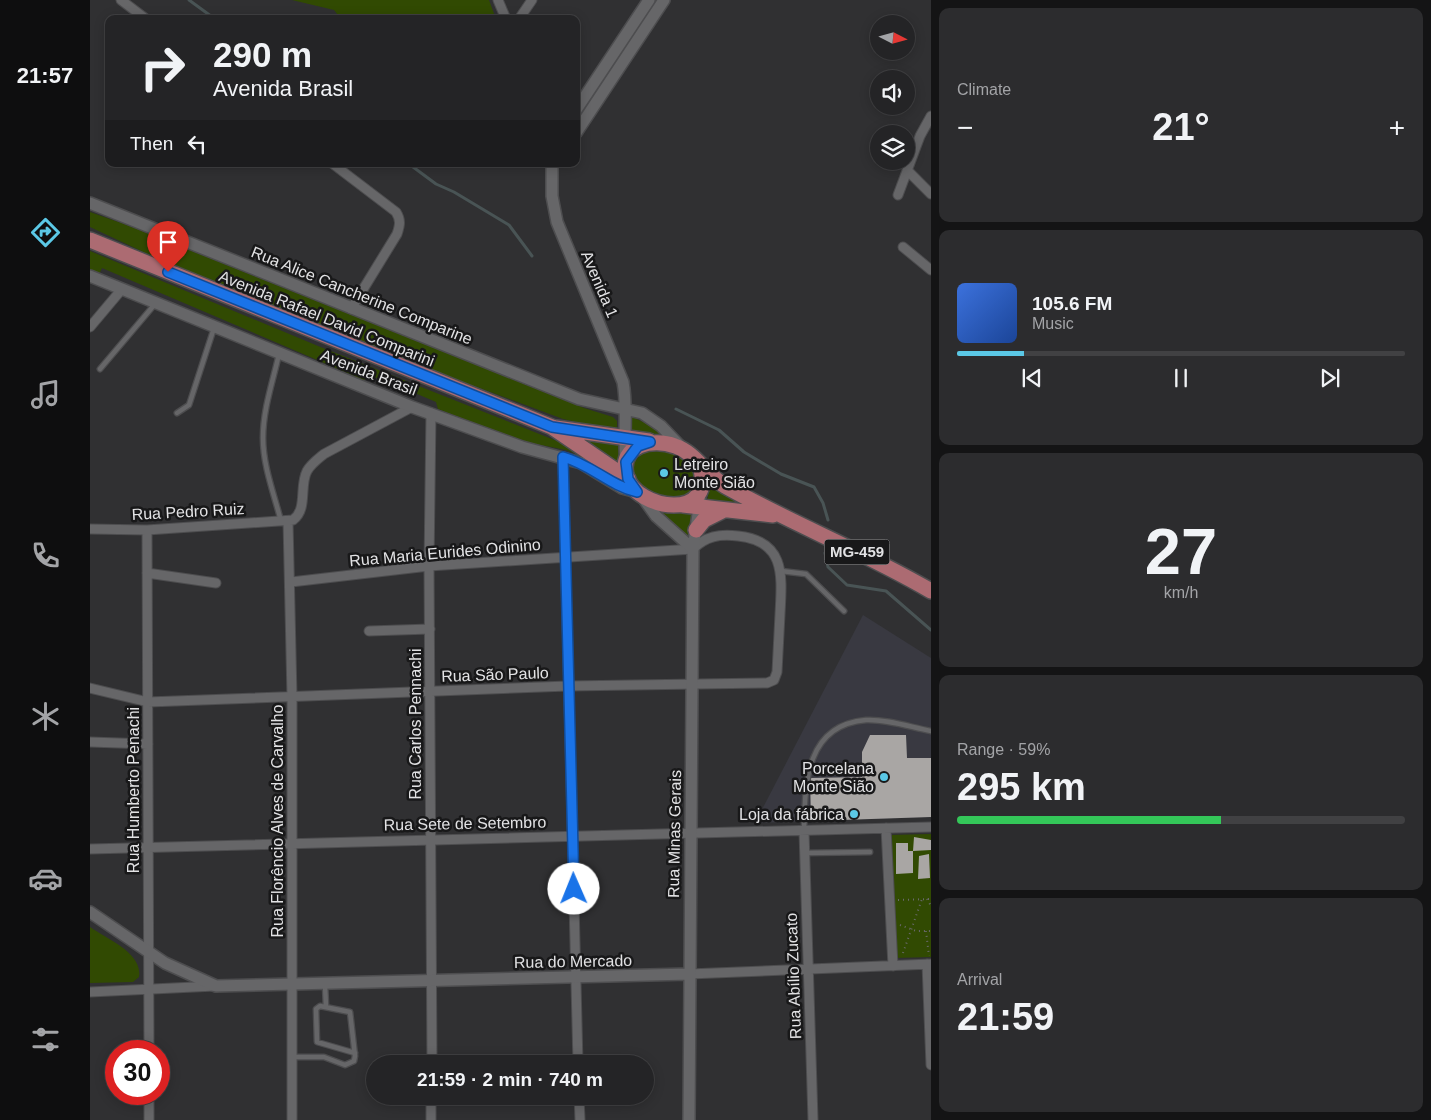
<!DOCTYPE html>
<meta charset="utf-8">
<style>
body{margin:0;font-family:Helvetica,sans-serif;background:#2c2c2e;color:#f1f3f6;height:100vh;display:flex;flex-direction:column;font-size:19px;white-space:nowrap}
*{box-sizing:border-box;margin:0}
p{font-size:16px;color:#a3a4a7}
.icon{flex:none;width:28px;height:28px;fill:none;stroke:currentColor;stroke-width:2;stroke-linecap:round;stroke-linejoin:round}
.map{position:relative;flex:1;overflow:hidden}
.sheet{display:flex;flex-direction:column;gap:8px;padding:8px;background:#141415;width:500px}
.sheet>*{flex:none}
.guide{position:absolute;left:15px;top:15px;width:475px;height:152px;border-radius:10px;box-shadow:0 2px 12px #0003,0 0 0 1px #414143;background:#242426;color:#f1f3f6;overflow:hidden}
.needle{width:32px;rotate:96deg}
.fabs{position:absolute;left:780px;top:15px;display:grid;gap:10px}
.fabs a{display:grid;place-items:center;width:45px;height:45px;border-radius:50%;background:#242426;box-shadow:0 2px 12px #0003,0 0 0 1px #414143;font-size:25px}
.speed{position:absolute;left:15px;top:1040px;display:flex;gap:10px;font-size:25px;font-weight:700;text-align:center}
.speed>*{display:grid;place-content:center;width:65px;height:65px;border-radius:50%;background:#242426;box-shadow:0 2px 12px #0003,0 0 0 1px #414143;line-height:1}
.speed .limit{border:8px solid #d22;background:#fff;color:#111}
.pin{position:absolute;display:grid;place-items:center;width:42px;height:42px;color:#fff;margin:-51px -21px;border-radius:50% 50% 50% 0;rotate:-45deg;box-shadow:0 0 5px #0007}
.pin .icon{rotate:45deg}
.me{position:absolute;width:55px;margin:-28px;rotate:359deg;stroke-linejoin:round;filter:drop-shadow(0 0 4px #0008)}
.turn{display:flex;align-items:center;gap:18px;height:105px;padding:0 25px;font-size:22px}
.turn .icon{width:65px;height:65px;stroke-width:2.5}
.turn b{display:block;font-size:35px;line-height:42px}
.then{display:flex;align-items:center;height:48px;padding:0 25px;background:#0003;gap:10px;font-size:19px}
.big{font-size:38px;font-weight:700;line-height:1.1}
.sheet .card{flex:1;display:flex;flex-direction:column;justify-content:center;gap:8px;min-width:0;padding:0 18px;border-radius:10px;background:#2c2c2e}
.sheet .dial{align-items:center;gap:0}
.dial b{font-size:65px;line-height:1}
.song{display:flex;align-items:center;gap:15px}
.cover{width:60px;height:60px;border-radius:8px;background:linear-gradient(135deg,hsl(220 70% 55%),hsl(220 70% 35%))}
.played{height:5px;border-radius:2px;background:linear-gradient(90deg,#5bc8e6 15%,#414143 15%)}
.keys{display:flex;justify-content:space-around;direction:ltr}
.heat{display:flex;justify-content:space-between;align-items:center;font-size:28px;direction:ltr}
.charge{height:8px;border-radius:4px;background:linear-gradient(90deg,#34c759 59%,#414143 0)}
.trip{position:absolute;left:276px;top:1055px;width:288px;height:50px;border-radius:25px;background:#242426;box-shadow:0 2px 12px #0003,0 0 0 1px #414143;font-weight:700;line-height:50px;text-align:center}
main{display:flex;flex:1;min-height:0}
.tabs{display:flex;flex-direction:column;width:90px;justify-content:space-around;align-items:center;background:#0e0e0f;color:#a3a4a7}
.tabs .icon{width:35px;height:35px}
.tabs .on{color:#5bc8e6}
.tabs b{font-size:22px;color:#f1f3f6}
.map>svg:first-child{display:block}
</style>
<main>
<nav class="tabs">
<b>21:57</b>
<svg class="icon on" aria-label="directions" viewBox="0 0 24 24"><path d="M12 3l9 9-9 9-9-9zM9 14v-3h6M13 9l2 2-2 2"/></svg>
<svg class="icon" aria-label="music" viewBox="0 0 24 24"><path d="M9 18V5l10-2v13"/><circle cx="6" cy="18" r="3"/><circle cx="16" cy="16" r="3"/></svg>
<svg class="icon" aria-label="phone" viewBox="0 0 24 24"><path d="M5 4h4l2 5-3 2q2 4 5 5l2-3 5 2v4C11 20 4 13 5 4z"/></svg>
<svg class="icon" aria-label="climate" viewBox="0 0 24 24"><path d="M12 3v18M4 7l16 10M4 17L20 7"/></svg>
<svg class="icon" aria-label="car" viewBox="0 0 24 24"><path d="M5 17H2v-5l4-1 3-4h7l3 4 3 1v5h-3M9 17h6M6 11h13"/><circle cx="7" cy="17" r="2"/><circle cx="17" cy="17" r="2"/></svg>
<svg class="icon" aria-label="filters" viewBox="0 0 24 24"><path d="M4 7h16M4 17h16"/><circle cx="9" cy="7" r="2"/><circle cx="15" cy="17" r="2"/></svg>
</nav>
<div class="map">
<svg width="841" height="1120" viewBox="0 0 841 1120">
<rect width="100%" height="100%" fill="#303032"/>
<path fill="#393941" d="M773,615L841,658V817L665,823Z"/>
<path fill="#314a02" d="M202,0H399L406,19H251L244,10Z
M0,212L34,224L494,408L523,417L527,421V427L523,430L473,419L325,364L77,263L0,227Z
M0,251L228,346L467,441L497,458L476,450L431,441L348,409L346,402L292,379L277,376L274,380L12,268L8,277L0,273Z
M540,416L562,426L576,437L539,431Z
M478,433L528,441L529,466Z
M558,449C587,452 600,453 607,484C604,488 601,494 596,495C568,506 517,476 558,449Z
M620,482L662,505L617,503Z
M563,505L604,512L600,542Z
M841,834V957L805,958L800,835Z
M0,927C17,939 53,953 49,977L43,982L0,983Z"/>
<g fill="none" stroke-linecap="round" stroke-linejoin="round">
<path stroke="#495455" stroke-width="3" d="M99,0L125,19
M319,164L346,184L364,192L419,225L442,256
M586,409L629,430L654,452L691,474L724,487L733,503L738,520
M735,553L738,567L757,585L796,591L841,630"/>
</g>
<path fill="#a9a6a4" d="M780,735H816L817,758H841V817L721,821L720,778L772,777V752Z
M824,837L841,840V850L823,851Z
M806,843H818V851H823V873L806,874Z
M839,854L840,878L828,879L829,856Z"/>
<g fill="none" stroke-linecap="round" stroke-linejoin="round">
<g stroke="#4d4d4f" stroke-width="7">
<path id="service" d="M189,354C183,381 173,409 173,438C173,466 184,494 191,521
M10,369L65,304
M87,413L99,405L124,328
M691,571L716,574L754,611
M714,831C715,784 715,725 776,720C797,719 820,727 841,731
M715,853L780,852
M235,985L236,1006
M202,1057H234L255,1065L264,1061L265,1056L260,1012L230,1006L226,1009L227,1042L265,1053"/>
</g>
<g stroke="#4d4d4f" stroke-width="11">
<path id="minor" d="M31,0L56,19
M408,0L416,19
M429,19L442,0
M243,164L306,212C311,220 310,225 307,234L261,309
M817,170L841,194
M808,195L830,136L841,116
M813,247L841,270
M0,327L32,289
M341,413L339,566L342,1064
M473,457L488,1064
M198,521L202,697V1120
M0,529L57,530L203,520C218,509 209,486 217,471C221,464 228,459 234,454L322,407
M57,530L59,1051
M57,573L126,583
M279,631L340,629
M0,688L58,702L478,686L677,683L684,680L687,672C688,653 689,633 690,614C692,576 696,541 648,536C629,534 616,536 603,549L339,566L201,582
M0,742L58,744
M796,828L803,966
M714,831L723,1120
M0,849L841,827
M837,964L841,1065
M599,974L841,964
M0,992L125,986
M489,1096L490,1120
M59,1120V1094
M341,1120V1096"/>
</g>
<g stroke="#4d4d4f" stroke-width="14">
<path id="tertiary" d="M486,110L559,0
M486,133L574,0
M462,164V196L467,222L533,382C538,409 533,435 536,462
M0,203L489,399L552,413L571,426L592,448
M0,276L322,407L432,447L491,463L532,488L547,492
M551,495L566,516L603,549
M0,912L75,963L126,986L599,974
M599,1120L603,549L610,500"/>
</g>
<g stroke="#4d4d4f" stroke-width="18">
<path id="primary" d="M0,240L462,427L538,479
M466,428L559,441
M609,463C630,523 545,511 536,475C529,444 563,438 585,446C606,453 616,475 635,486C702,524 775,552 841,591
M593,505L683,515
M606,530L614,520L632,511"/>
</g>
<path stroke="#69696b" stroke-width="2" stroke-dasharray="1 4" stroke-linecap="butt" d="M837,899L841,906
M808,900L841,899
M810,925L826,931H841
M836,931L839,956
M813,953L832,899"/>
<use href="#service" stroke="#666668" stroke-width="4.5"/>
<use href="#minor" stroke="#666668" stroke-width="9"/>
<use href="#tertiary" stroke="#666668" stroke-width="11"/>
<use href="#primary" stroke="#ac6b72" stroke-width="15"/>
</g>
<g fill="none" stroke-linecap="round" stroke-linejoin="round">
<g stroke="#114b97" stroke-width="12">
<path id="route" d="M78,272L462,427L560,442L548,446L536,462L538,479L547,492C519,485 502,465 473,457L484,889"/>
</g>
<use href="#route" stroke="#1a73e8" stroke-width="9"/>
</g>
<g fill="#5bc8e6" stroke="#181819" stroke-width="2">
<circle cx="574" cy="473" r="5"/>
<circle cx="794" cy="777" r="5"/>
<circle cx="764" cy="814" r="5"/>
</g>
<g text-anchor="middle" stroke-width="5" stroke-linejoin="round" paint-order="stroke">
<rect fill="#181819" stroke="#a5a5a7" stroke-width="1" x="734.5" y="539.5" width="65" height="25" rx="4"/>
<g font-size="15" font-weight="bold" fill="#e2e2e4">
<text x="767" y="557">MG-459</text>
</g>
<g font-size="16" fill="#e2e2e4" stroke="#181819">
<text transform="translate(510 284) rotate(67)" y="6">Avenida 1</text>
<text transform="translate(272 295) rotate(22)" y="6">Rua Alice Cancherine Comparine</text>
<text transform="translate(237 318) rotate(22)" y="6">Avenida Rafael David Comparini</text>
<text transform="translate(279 372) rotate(21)" y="6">Avenida Brasil</text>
<text transform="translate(98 511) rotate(-3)" y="6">Rua Pedro Ruiz</text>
<text transform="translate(355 552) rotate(-5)" y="6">Rua Maria Eurides Odinino</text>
<text transform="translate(405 674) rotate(-2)" y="6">Rua São Paulo</text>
<text transform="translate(325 724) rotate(-90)" y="6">Rua Carlos Pennachi</text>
<text transform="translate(43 790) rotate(-90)" y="6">Rua Humberto Penachi</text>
<text transform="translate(187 821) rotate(-90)" y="6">Rua Florêncio Alves de Carvalho</text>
<text transform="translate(375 823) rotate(-1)" y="6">Rua Sete de Setembro</text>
<text transform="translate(584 834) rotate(-89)" y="6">Rua Minas Gerais</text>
<text transform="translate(483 961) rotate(-1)" y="6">Rua do Mercado</text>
<text transform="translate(703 976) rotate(-92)" y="6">Rua Abílio Zucato</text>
</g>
<g font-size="16" fill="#e2e2e4" stroke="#181819" text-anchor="end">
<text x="584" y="470" text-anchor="start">Letreiro<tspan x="584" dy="18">Monte Sião</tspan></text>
<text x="784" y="774">Porcelana<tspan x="784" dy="18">Monte Sião</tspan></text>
<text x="754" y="820">Loja da fábrica</text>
</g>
</g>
</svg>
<div class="fabs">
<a><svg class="needle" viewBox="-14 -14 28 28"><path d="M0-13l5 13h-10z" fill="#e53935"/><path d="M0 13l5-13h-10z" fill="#a3a4a7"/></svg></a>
<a><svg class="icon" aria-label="sound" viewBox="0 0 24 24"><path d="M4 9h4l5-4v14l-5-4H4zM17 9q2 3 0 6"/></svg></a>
<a><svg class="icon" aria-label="layers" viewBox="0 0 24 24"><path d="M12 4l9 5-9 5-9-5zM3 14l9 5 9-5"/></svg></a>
</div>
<div class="speed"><div class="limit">30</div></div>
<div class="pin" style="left:78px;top:272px;background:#d93025"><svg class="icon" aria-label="arrive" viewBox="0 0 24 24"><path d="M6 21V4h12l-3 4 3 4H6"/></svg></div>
<svg class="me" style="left:484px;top:889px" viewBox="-20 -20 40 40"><circle r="19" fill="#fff"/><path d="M0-13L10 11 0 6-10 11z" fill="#1a73e8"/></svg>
<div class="trip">21:59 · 2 min · 740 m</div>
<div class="guide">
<div class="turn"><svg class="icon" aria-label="right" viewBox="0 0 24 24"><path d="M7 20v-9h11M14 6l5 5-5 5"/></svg><div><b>290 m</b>Avenida Brasil</div></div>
<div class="then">Then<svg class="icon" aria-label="left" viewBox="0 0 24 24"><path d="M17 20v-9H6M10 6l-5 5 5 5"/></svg></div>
</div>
</div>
<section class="sheet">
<div class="card"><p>Climate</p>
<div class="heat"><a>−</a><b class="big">21°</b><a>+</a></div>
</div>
<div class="card">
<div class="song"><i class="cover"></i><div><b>105.6 FM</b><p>Music</p></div></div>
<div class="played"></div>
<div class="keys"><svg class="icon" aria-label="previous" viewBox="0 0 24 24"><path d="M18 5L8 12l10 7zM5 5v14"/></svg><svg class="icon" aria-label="pause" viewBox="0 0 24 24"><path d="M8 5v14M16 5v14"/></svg><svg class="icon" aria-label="next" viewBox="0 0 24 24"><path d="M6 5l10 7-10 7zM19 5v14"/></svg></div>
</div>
<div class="card dial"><b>27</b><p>km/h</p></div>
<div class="card"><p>Range · 59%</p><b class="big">295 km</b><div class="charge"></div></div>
<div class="card"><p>Arrival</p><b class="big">21:59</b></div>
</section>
</main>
